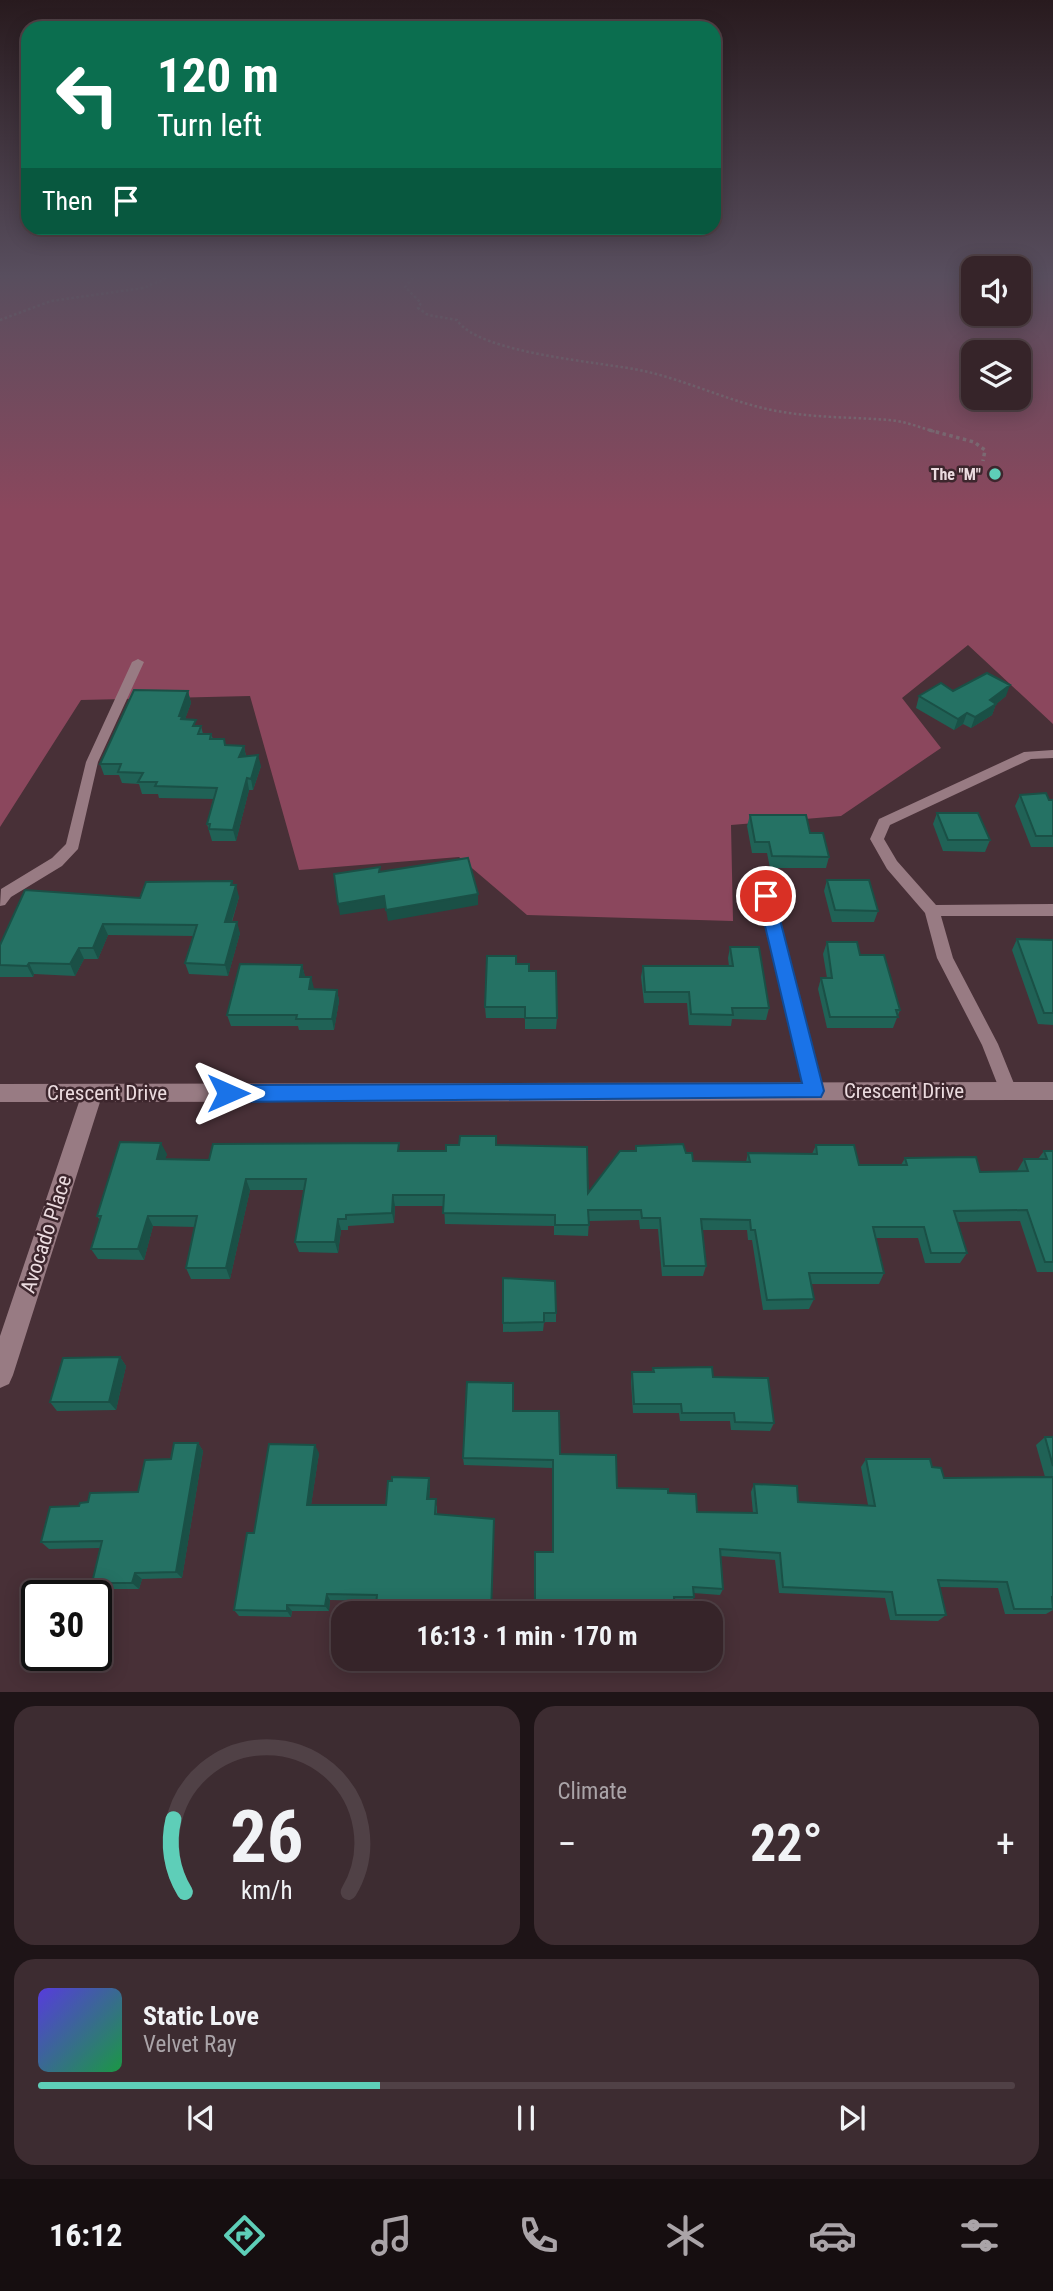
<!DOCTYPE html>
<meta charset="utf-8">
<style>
body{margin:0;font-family:"Roboto Condensed",sans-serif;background:#3d2c31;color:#f1f3f6;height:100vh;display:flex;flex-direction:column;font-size:26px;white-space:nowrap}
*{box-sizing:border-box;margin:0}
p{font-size:23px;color:#aaa4a8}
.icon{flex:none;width:38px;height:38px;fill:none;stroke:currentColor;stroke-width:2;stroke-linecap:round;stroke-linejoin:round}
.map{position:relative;height:1692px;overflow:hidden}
.details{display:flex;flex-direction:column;gap:14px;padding:14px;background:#1e1417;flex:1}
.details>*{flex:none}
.guide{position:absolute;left:21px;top:21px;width:700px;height:214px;border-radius:21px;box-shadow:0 4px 18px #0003,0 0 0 2px #504146;background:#0b6e4f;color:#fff;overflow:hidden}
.tools{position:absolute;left:961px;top:256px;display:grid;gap:14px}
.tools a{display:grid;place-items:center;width:70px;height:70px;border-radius:14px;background:#362429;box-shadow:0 4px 18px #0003,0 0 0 2px #504146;font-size:35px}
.speed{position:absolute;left:21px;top:1580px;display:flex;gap:14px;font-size:35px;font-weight:700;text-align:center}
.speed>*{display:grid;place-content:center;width:91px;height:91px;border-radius:50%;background:#362429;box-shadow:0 4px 18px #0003,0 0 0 2px #504146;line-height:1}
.speed .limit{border:4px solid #111;border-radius:10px;background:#fff;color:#111}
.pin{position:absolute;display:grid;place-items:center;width:60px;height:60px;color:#fff;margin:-30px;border:4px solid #fff;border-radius:50%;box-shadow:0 2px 7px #0007}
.me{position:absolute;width:77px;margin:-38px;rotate:90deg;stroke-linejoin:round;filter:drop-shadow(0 0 5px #0008)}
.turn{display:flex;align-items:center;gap:24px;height:147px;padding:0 21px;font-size:32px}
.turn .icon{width:91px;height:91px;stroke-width:2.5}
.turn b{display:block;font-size:49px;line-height:60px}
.then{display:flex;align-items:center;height:66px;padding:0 21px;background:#0003;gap:14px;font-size:26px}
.big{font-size:52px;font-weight:700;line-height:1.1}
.details .tile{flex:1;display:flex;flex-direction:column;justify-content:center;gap:10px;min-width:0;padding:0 24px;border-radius:21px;background:#3d2c31}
.details .dial{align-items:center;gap:0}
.dial svg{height:182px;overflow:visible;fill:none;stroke:#504146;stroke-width:7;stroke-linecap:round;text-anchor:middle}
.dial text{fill:#f1f3f6;stroke:none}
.song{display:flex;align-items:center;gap:21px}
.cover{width:84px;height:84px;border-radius:10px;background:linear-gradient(135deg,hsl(250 70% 55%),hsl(140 70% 35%))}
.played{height:7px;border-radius:4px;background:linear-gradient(90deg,#5eceb8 35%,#504146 35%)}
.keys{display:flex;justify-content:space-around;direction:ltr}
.heat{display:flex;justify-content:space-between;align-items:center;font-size:38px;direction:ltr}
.details .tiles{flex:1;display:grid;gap:14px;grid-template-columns:1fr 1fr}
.tile:last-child{grid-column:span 2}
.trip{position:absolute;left:331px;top:1601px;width:392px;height:70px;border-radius:21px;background:#362429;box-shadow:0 4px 18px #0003,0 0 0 2px #504146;font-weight:700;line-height:70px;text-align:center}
.tabs{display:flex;height:112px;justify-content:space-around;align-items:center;background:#160e10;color:#aaa4a8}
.tabs .icon{width:49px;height:49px}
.tabs .selected{color:#5eceb8}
.tabs b{font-size:32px;color:#f1f3f6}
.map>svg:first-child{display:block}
</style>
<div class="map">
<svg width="1053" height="1693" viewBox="0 0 1053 1693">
<rect width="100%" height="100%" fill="#483037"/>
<path fill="#8b475d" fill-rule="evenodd" d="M0,274H973V313H1018L1019,274H1053V724L968,645L902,698L941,748L841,816L731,825L733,921L527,915L459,857L299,870L250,696L81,700L0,827ZM973,352H1018V397H973Z"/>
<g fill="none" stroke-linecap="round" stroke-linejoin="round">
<path stroke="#877278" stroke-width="2.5" stroke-dasharray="2.5 2.5" stroke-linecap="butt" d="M410,274L413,278L405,287L421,303L418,308L428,315L457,320C478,354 604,362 644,371C689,381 732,403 777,411C815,418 852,417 889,420C905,421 921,428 936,432
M0,320L51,301L143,288L177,274"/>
<path stroke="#877278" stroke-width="3.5" stroke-dasharray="3.5 3.5" stroke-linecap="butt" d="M929,430L974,442L985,450L983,461"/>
<path fill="#987b83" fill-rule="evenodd" d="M138,659L144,662L98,762L78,849L62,866L11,897L5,905L0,906L1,889L52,858L66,844L86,762L132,662Z
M1053,750V758L1031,759L890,825L884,839L897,861L936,905L1053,904V916H941L953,958L998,1044L1017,1091L1014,1096L1008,1098L1002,1096L982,1045L937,958L925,913L887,869L870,839L879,819L1024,752Z
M766,891L771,892L773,896L823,1091L820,1096L814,1098L808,1096L805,1091L759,896L761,892Z"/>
<path fill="#987b83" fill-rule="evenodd" d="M1053,1082V1100L100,1102L13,1375L9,1384L0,1388V1336L79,1102H0V1084Z"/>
</g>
<path fill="#206256" d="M188,691L191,703L185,719L197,726H201L203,734H211L213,739L226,745L244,746L246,756L261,766L253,790H249L236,841H212L207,824L214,799L159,798L158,794H142L139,784L122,783L119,775H104L100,764Z
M953,691L1006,696L996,704L992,715L971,728L963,724L954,730L916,708L919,696Z
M1020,795L1053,800V847H1031L1015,806Z
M937,813L990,840L985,852L943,851L933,824Z
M750,815L810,833L829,857L826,868H770L767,853H752L747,826Z
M827,880L878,911L874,922H832L824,891Z
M233,885L239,897L232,922L240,933L228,976L189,974L185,963L194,936L108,935L98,959H84L75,976L34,974L33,977H0V945L140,898Z
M1017,939L1053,940V1025L1038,1024L1012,950Z
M827,942L860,955L900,1010L893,1028H827L818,989L821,978H827L823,954Z
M730,947L769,1008L766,1020L732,1019L731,1026L689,1025L687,1003H644L641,977L643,966H729L728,958Z
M516,964L529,971L557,1018L556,1029H525V1018H486L485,1007Z
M302,965L305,977L314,989L337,990L339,1001L334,1030H299L298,1026H231L227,1015Z
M496,1145L588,1193L635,1151L636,1146L686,1153L693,1161L746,1162L748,1153L812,1154L816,1145L859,1165H901L905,1158L980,1172L1017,1171L1024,1159H1038L1044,1151H1053V1272H1037L1020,1221L957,1222L967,1253L960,1263H925L918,1238H876L884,1273L879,1284H811L814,1299L809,1309L763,1310L752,1240H748L747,1230H702L706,1266L703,1276H662L658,1229H640L639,1220L589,1221L588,1236L554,1235V1226L445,1224L444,1206H395L394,1223L348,1226V1230H341L338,1253L299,1252L295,1242L304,1190H250L230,1279H191L186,1268L195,1227L153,1226L144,1260L98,1259L91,1249L100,1220L97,1216L167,1154L165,1159L209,1160L400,1151H446Z
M503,1278L556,1313V1322H544L543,1331L503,1332Z
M120,1357L126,1366L116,1410L57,1411L50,1402Z
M653,1368L713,1377L774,1423L770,1431L731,1430L730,1421H680L679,1413H633L631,1381L632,1372H652Z
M1045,1437H1053V1610L1046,1614H1005L998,1588L940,1587L946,1615L938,1621L890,1620L885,1598L779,1593L775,1560L720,1556L723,1589L720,1595L693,1593L694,1597L691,1603H674L675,1614H634V1609L578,1607L552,1552V1468L464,1465L463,1458L560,1454L617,1488L668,1493L697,1512L753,1513L751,1492L754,1484L798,1502L868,1505L861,1467L866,1459L932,1467L944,1478L1045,1477L1036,1445Z
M198,1443L203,1451L182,1578L142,1579L139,1589H100L92,1583L100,1548L49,1549L41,1542L79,1506L88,1502L138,1492L171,1459Z
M319,1453L311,1505H386L429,1478L430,1486L429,1499L437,1506V1514L494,1519V1526L376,1601L330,1600L329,1611H292L291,1617L239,1616L234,1610L254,1533Z"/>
<path fill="#1a5046" d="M1010,685L1006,696L995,705L996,704L992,715L971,728L975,717L990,700Z
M188,691L191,703L184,722L179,716Z
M967,713L963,724L954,730L958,719Z
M244,746L246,757H239Z
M258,755L261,766L253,790L251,779Z
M247,778L249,790L236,841L233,830Z
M232,881L234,889L236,885L239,897L228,933L225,922Z
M478,894V905L388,921L386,910Z
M384,896L385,908L340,915L338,904Z
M237,922L240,933L228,976L225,965Z
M103,924L108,935L98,959L93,948Z
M79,948L84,959L75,976L70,964Z
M29,963L34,974L33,977L27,966Z
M302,965L305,976L302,988L300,977Z
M311,977L314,988L311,1000L309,989Z
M337,990L339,1001L334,1030L332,1019Z
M161,1143L167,1154L162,1170L157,1159Z
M246,1179L250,1190L230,1279L226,1268Z
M393,1195L395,1206L394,1223L392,1213Z
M148,1216L153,1226L144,1260L138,1249Z
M338,1219L341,1230L338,1253L335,1242Z
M120,1357L126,1366L116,1410L109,1402Z
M198,1443L203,1451L182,1578L176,1572Z
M315,1445L319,1453L310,1512L307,1505Z
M429,1478L430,1486L429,1506L427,1499Z
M135,1573L142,1579L139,1589L132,1583Z
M327,1594L330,1600L329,1611L325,1606Z
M287,1605L292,1611L291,1617L287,1611Z"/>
<path fill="#257264" stroke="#1a5046" stroke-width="2" d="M987,673L1010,685L990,700L996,704L975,717L967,713L958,719L919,696L941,683L953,691Z
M134,690L188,691L179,716H182L181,719L196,720L193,726H201L198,734H211L210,739H224L225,745L244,746L239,757L258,755L251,779L247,778L233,830L209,829L210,824H207L217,788L155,786L157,782H138L143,773L118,772L121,764H100Z
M1046,793L1049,800H1053V836H1036L1020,795Z
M937,813H978L990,840H948Z
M750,815H806L810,833H823L829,857L772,856L769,842H755Z
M468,858L478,894L386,910L384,896L338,904L334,874L380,867L379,872Z
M827,880H869L878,911L835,910Z
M232,881L231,885H236L225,922H237L225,965L185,963L197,925L103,924L93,948H79L70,964L29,963L27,966L0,965V945L25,890L140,898L146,882Z
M1017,939L1053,940V1013H1044Z
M827,942H857L860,955H884L900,1010H896L898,1017H830L821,978H832Z
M730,947H759L769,1008H732L733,1015L691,1014L689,992H645L643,966H733Z
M487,956H516V964H529V971H556L557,1018H525V1007H485Z
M240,964L302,965L300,977H311L309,989L337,990L332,1019H296L297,1015H227Z
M460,1136H496V1145L587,1147L588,1193L620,1151H636V1146L683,1144L686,1153H692L693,1161L750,1162L748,1153L817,1154L816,1145H854L859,1165H907L905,1158L976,1157L980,1172L1028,1171L1024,1159H1047L1044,1151H1053V1262H1045L1027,1210L954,1211L967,1253H931L924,1227H873L884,1273H809L814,1299L767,1300L755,1230H751L750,1220L701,1219L706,1266H664L660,1218H642L641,1210H588L589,1225H555V1215L443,1213L444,1195H393L392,1213L346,1215V1219H338L335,1242H295L306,1179H246L226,1268H186L197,1216H148L138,1249H91L101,1216H97L120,1142L161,1143L157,1159L209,1160L213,1144L399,1143L398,1151H446V1145H459Z
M503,1278L555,1281L556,1313H544V1322L503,1323Z
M120,1357L109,1402H50L63,1358Z
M712,1367L713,1377L768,1378L774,1423L735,1422L734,1413H682L681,1404H634L632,1372H654L653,1368Z
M467,1382L513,1383V1411H559L560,1454L616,1455L617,1488L668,1489V1493L696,1494L697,1512L757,1513L754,1484L797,1486L798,1502L875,1506L866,1459H930L932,1467L941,1468L944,1478L1053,1477V1597H1052L1053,1609H1014L1007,1582L938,1580L946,1615H896L892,1592L783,1587L780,1553L720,1549L723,1589L693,1587L694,1597H674L675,1614H636V1603L578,1601V1614H535V1552H553V1460L463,1458Z
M1045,1437H1053V1466Z
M174,1443H198L176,1572L135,1573L132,1583H92L102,1541L41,1542L50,1507L79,1506L80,1503L88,1502L90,1493L138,1492L145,1460L171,1459Z
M269,1444L315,1445L307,1505H386L388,1481H392V1477L429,1478L427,1499H436L435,1514L494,1519L491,1614H375L377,1595L327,1594L325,1606L287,1605V1611L234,1610L247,1533H254Z"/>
<linearGradient id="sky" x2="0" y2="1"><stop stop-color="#281a1e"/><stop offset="0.54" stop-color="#584e5e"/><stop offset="1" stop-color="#584e5e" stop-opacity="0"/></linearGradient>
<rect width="1053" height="511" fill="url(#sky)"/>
<path fill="#1a73e8" stroke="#114b97" stroke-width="2" d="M766,890L774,896L824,1091L821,1097L228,1102L221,1099L218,1093L221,1087L228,1085L802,1083L758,896Z"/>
<circle fill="#5eceb8" stroke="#3d262d" stroke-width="2.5" cx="995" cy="474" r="7"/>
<g text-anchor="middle" stroke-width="5" stroke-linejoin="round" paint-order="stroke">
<g font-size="16" font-weight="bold" fill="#ebdbdf" stroke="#3d262d" text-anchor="end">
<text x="981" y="480">The "M"</text>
</g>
<g font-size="21" fill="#ebdbdf" stroke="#3d262d">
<text x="904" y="1098">Crescent Drive</text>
<text x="107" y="1100">Crescent Drive</text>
<text transform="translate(46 1234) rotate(-72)" y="7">Avocado Place</text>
</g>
</g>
</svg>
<div class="tools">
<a><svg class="icon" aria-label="sound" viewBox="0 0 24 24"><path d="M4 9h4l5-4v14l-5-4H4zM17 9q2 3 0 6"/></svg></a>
<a><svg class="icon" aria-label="layers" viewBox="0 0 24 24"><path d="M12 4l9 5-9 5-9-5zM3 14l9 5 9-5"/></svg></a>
</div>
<div class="speed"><div class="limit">30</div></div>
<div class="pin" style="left:766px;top:896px;background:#d93025"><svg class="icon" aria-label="arrive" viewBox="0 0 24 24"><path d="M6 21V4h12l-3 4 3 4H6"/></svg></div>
<svg class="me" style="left:228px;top:1093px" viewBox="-20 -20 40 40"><path d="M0-17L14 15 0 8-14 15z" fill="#1a73e8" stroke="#fff" stroke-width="4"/></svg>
<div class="trip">16:13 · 1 min · 170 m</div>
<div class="guide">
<div class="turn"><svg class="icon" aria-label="left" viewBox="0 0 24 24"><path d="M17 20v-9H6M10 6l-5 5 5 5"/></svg><div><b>120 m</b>Turn left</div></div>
<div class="then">Then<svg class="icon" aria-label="arrive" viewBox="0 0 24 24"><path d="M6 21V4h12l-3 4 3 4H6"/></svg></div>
</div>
</div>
<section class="details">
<div class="tiles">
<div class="tile dial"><svg viewBox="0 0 100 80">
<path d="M14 69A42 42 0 1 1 86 69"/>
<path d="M14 69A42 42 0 0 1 9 37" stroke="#5eceb8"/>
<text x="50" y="56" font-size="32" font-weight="700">26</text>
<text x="50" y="72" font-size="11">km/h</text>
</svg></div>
<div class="tile"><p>Climate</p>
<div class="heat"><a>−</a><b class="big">22°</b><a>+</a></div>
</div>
<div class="tile">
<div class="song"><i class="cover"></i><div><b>Static Love</b><p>Velvet Ray</p></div></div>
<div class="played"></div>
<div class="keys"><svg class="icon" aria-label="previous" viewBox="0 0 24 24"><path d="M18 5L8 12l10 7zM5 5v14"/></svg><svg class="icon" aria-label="pause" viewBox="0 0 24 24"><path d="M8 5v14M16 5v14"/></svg><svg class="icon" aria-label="next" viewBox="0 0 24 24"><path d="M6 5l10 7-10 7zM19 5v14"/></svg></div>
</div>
</div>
</section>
<nav class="tabs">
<b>16:12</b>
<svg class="icon selected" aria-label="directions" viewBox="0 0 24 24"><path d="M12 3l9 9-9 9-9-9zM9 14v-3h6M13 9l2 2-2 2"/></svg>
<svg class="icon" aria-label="music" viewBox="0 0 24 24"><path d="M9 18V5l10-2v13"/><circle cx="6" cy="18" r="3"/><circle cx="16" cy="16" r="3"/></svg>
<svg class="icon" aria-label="phone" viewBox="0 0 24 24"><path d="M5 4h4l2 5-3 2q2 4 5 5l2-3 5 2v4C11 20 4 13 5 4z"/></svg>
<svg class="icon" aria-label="climate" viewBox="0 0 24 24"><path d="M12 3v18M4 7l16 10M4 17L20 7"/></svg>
<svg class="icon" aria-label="car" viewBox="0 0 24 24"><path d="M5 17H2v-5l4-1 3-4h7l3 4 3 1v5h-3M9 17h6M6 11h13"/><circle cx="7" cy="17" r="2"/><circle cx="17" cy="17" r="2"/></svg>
<svg class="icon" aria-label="filters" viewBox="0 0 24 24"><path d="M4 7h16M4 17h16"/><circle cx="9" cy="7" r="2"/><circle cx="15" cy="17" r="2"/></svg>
</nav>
